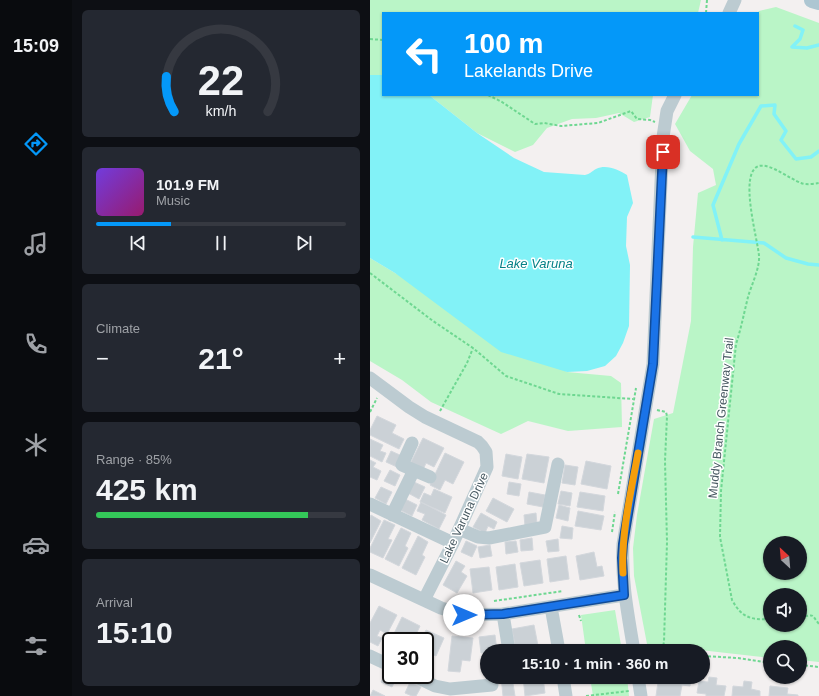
<!DOCTYPE html>
<meta charset="utf-8">
<style>
body{margin:0;font-family:Arial,sans-serif;background:#242831;color:#f1f3f6;height:100vh;display:flex;flex-direction:column;font-size:15px;white-space:nowrap}
*{box-sizing:border-box;margin:0}
p{font-size:13px;color:#9ea1a6}
.icon{flex:none;width:22px;height:22px;fill:none;stroke:currentColor;stroke-width:2;stroke-linecap:round;stroke-linejoin:round}
.map{position:relative;flex:1;overflow:hidden}
.side{display:flex;flex-direction:column;gap:10px;padding:10px;background:#0d0f14;width:298px}
.side>*{flex:none}
.top-card{position:absolute;left:12px;top:12px;width:377px;height:84px;border-radius:0px;box-shadow:0 1px 3px #0004;background:#0498f9;color:#fff;overflow:hidden}
.needle{width:26px;rotate:334deg}
.tools{position:absolute;left:393px;top:536px;display:grid;gap:8px}
.tools a{display:grid;place-items:center;width:44px;height:44px;border-radius:50%;background:#171b24;box-shadow:0 1px 3px #0004;font-size:20px}
.speed{position:absolute;left:12px;top:632px;display:flex;gap:8px;font-size:20px;font-weight:700;text-align:center}
.speed>*{display:grid;place-content:center;width:52px;height:52px;border-radius:50%;background:#171b24;box-shadow:0 1px 3px #0004;line-height:1}
.speed .limit{border:2px solid #111;border-radius:6px;background:#fff;color:#111}
.pin{position:absolute;display:grid;place-items:center;width:34px;height:34px;color:#fff;margin:-17px;border-radius:8px;box-shadow:0 2px 6px #0006}
.me{position:absolute;width:44px;margin:-22px;rotate:90deg;stroke-linejoin:round;filter:drop-shadow(0 0 3px #0008)}
.turn{display:flex;align-items:center;gap:14px;height:84px;padding:0 16px;font-size:18px}
.turn .icon{width:52px;height:52px;stroke-width:2.5}
.turn b{display:block;font-size:28px;line-height:34px}
.big{font-size:30px;font-weight:600;line-height:1.1}
.side .tile{flex:1;display:flex;flex-direction:column;justify-content:center;gap:6px;min-width:0;padding:0 14px;border-radius:6px;background:#242831}
.side .dial{align-items:center;gap:0}
.dial svg{height:104px;overflow:visible;fill:none;stroke:#363941;stroke-width:7;stroke-linecap:round;text-anchor:middle}
.dial text{fill:#f1f3f6;stroke:none}
.song{display:flex;align-items:center;gap:12px}
.cover{width:48px;height:48px;border-radius:6px;background:linear-gradient(135deg,hsl(260 70% 55%),hsl(320 70% 35%))}
.played{height:4px;border-radius:2px;background:linear-gradient(90deg,#0498f9 30%,#363941 30%)}
.keys{display:flex;justify-content:space-around;direction:ltr}
.heat{display:flex;justify-content:space-between;align-items:center;font-size:22px;direction:ltr}
.charge{height:6px;border-radius:3px;background:linear-gradient(90deg,#34c759 85%,#363941 0)}
.trip{position:absolute;left:110px;top:644px;width:230px;height:40px;border-radius:20px;background:#171b24;box-shadow:0 1px 3px #0004;font-weight:600;line-height:40px;text-align:center}
main{display:flex;flex:1;min-height:0}
.tab-bar{display:flex;flex-direction:column;width:72px;justify-content:space-around;align-items:center;background:#090b0e;color:#9ea1a6}
.tab-bar .icon{width:28px;height:28px}
.tab-bar .current{color:#0498f9}
.tab-bar b{font-size:18px;color:#f1f3f6}
.map>svg:first-child{display:block}
</style>
<main>
<nav class="tab-bar">
<b>15:09</b>
<svg class="icon current" aria-label="directions" viewBox="0 0 24 24"><path d="M12 3l9 9-9 9-9-9zM9 14v-3h6M13 9l2 2-2 2"/></svg>
<svg class="icon" aria-label="music" viewBox="0 0 24 24"><path d="M9 18V5l10-2v13"/><circle cx="6" cy="18" r="3"/><circle cx="16" cy="16" r="3"/></svg>
<svg class="icon" aria-label="phone" viewBox="0 0 24 24"><path d="M5 4h4l2 5-3 2q2 4 5 5l2-3 5 2v4C11 20 4 13 5 4z"/></svg>
<svg class="icon" aria-label="climate" viewBox="0 0 24 24"><path d="M12 3v18M4 7l16 10M4 17L20 7"/></svg>
<svg class="icon" aria-label="car" viewBox="0 0 24 24"><path d="M5 17H2v-5l4-1 3-4h7l3 4 3 1v5h-3M9 17h6M6 11h13"/><circle cx="7" cy="17" r="2"/><circle cx="17" cy="17" r="2"/></svg>
<svg class="icon" aria-label="filters" viewBox="0 0 24 24"><path d="M4 7h16M4 17h16"/><circle cx="9" cy="7" r="2"/><circle cx="15" cy="17" r="2"/></svg>
</nav>
<section class="side">
<div class="tile dial"><svg viewBox="0 0 100 80">
<path d="M14 69A42 42 0 1 1 86 69"/>
<path d="M14 69A42 42 0 0 1 8 42" stroke="#0498f9"/>
<text x="50" y="56" font-size="32" font-weight="700">22</text>
<text x="50" y="72" font-size="11">km/h</text>
</svg></div>
<div class="tile">
<div class="song"><i class="cover"></i><div><b>101.9 FM</b><p>Music</p></div></div>
<div class="played"></div>
<div class="keys"><svg class="icon" aria-label="previous" viewBox="0 0 24 24"><path d="M18 5L8 12l10 7zM5 5v14"/></svg><svg class="icon" aria-label="pause" viewBox="0 0 24 24"><path d="M8 5v14M16 5v14"/></svg><svg class="icon" aria-label="next" viewBox="0 0 24 24"><path d="M6 5l10 7-10 7zM19 5v14"/></svg></div>
</div>
<div class="tile"><p>Climate</p>
<div class="heat"><a>−</a><b class="big">21°</b><a>+</a></div>
</div>
<div class="tile"><p>Range · 85%</p><b class="big">425 km</b><div class="charge"></div></div>
<div class="tile"><p>Arrival</p><b class="big">15:10</b></div>
</section>
<div class="map">
<svg width="449" height="696" viewBox="0 0 449 696">
<rect width="100%" height="100%" fill="#f3f0f0"/>
<path fill="#baf5c7" fill-rule="evenodd" d="M0,0H331L328,13H13V75H0Z
M406,7L449,23V662L430,660V647H400V658L277,644L264,576L263,548L267,515L284,419L303,413L321,321L323,247L328,193L346,185L343,169L320,151L305,124L322,95H388L387,13L389,11ZM400,543H430V573H400ZM400,595H430V625H400Z
M59,95H283L280,117L264,122L249,113L226,118L202,119L177,128L163,145L145,152L107,133Z
M0,258L25,273L197,372L241,376L251,383L252,427L198,431L158,421L131,434L61,402L32,380L0,361Z
M245,610L252,651H216L211,615Z
M220,677H257L259,696H223Z"/>
<path fill="#82f2f7" d="M0,75H13V95H59L107,133L144,158L174,172L215,175C220,174 222,171 226,169C237,164 248,170 257,175L263,203L257,217L256,246L260,265L259,326L253,343L246,356L235,366L217,371L197,372L131,352L25,273L0,258Z"/>
<g fill="none" stroke-linecap="round" stroke-linejoin="round">
<path stroke="#82f2f7" stroke-width="3.5" d="M425,26L433,30L430,39L422,47L437,48L449,45
M323,237L394,243L416,258L438,264L449,265
M352,240L343,205L369,144L391,106L405,105L404,114L416,131L411,140L426,159L441,157L449,151"/>
</g>
<path fill="#cbd1d6" stroke="#d3d7dc" d="M7,416L26,425L22,433L34,439L29,449L0,435V430Z
M53,438L74,448L64,467L56,463L53,470L40,464Z
M0,439L13,445L10,451L16,453L12,462L0,456Z
M21,451L32,456L27,467L16,462Z
M75,453L94,462L83,484L75,480L70,490L60,485Z
M136,454L152,457L148,479L132,476Z
M157,454L179,457L174,483L152,479Z
M0,460L6,463L3,467L11,471L7,480L0,477Z
M216,461L241,466L237,489L211,484Z
M195,465L208,467L205,485L192,483Z
M20,470L30,475L25,486L14,481Z
M44,482L55,487L49,499L38,493Z
M139,482L151,484L149,496L137,494Z
M11,487L22,492L16,504L5,498Z
M64,489L82,497L75,513L50,502L54,493L61,496Z
M191,491L202,493L200,506L188,504Z
M159,492L175,495L173,507L157,504Z
M210,492L235,496L233,511L207,507Z
M123,498L144,509L137,522L116,511Z
M35,499L47,505L42,516L30,510Z
M51,502L76,515L69,529L52,520L55,514L47,511Z
M189,505L200,508L198,521L186,518Z
M208,511L234,516L231,530L205,526Z
M111,513L127,522L124,529L118,526L115,533L103,527Z
M166,513L167,525L155,526L154,515Z
M1,515L11,521L0,543V517Z
M14,520L25,525L18,539L22,540L13,558L0,552V548Z
M192,526L203,528L202,539L190,538Z
M31,528L41,533L35,546L38,548L29,566L15,559Z
M48,536L58,542L52,555L55,557L46,575L32,568Z
M162,538L163,550L151,551L150,540Z
M188,539L189,551L178,552L176,541Z
M96,541L107,546L102,557L91,552Z
M146,541L148,552L136,554L135,542Z
M120,545L122,556L110,558L108,547Z
M224,552L227,567L232,566L234,576L210,580L206,556Z
M196,556L199,579L180,582L177,559Z
M170,560L173,583L154,586L150,563Z
M86,561L95,566L91,572L97,576L87,593L73,585Z
M145,564L148,587L129,590L126,567Z
M119,567L122,590L103,593L100,569Z
M9,606L27,615L17,634L10,630L7,636L12,638L8,646L0,642V623Z
M32,617L50,626L43,641H21V649L17,648Z
M164,625L169,651H146L142,629Z
M56,630L74,638L66,656L57,652L55,656V641H51Z
M125,635L127,651L111,653L109,637Z
M82,636L103,638L100,661L92,660L90,672L78,671Z
M16,672L21,675L27,677L22,687L11,682Z
M131,677H142L145,696H133Z
M153,677H173L175,693L155,696Z
M293,677H321L320,686L312,685L310,696H286L288,682L292,683Z
M339,677L347,678L346,685L356,686L354,696H336V694L327,693L329,681L338,682Z
M374,681L382,682L381,689L390,691V696H362L363,686L373,687Z
M40,682L51,687L46,696H42L35,693Z
M400,686L418,688L417,694L428,695V696H399Z
M3,690L15,696H0Z"/>
<g fill="none" stroke-linecap="round" stroke-linejoin="round">
<path stroke="#6ed791" stroke-width="2" stroke-dasharray="3 2" stroke-linecap="butt" d="M336,13L337,0
M0,39L13,40
M118,95L132,102L165,124L174,123L191,126L228,123L261,111L267,119L280,120L285,122
M0,273L63,321L103,348L136,376L189,394L263,399
M287,410L296,412L297,416L295,461L297,542L294,642L292,651
M70,411L97,363L103,348
M0,412L7,398
M248,494L266,388
M242,532L245,512
M124,601L193,591
M209,615L211,621
M430,617C446,615 440,613 449,624
M400,619C381,620 372,618 362,600L350,537L351,491L366,344C371,329 374,313 378,297C381,286 390,268 389,256C388,240 368,172 389,166C400,163 420,179 431,183C436,185 444,184 449,183
M333,656L368,658L400,663
M430,665L449,667
M216,696L259,691"/>
<path stroke="#bccbd1" stroke-width="13" d="M359,13L365,0
M0,378L39,407L55,417L108,442L112,446L116,452L117,467L83,543L54,600
M42,443L32,465L60,477
M0,504L83,543
M22,515L44,470
M89,529L108,537L119,538L175,527L188,464
M0,575L71,608L94,615L133,614L254,595
M181,607L189,651
M133,614L139,651
M264,651C258,615 251,580 253,544L283,364L293,137L297,111L305,95
M0,656L21,666
M42,675L65,686L80,689L122,685
M193,677L196,696
M268,677L271,696"/>
<path stroke="#adc6d2" stroke-width="16" d="M442,0L449,2"/>
</g>
<g fill="none" stroke-linecap="round" stroke-linejoin="round">
<g stroke="#114b97" stroke-width="10">
<path id="route" d="M94,615L133,614L254,595L252,558L253,544L283,364L293,152"/>
</g>
<use href="#route" stroke="#1a73e8" stroke-width="7"/>
<path stroke="#f59e0b" stroke-width="7" d="M253,573C251,533 261,492 268,453"/>
</g>
<g text-anchor="middle" stroke-width="3" stroke-linejoin="round" paint-order="stroke">
<g font-size="12" fill="#465860" stroke="#fff">
<text transform="translate(351 418) rotate(-84)" y="4">Muddy Branch Greenway Trail</text>
<text transform="translate(94 518) rotate(-65)" y="4">Lake Varuna Drive</text>
</g>
<g font-size="13" font-style="italic" fill="#058187" stroke="#fff">
<text x="166" y="268">Lake Varuna</text>
</g>
</g>
</svg>
<div class="tools">
<a><svg class="needle" viewBox="-14 -14 28 28"><path d="M0-13l5 13h-10z" fill="#e53935"/><path d="M0 13l5-13h-10z" fill="#9ea1a6"/></svg></a>
<a><svg class="icon" aria-label="sound" viewBox="0 0 24 24"><path d="M4 9h4l5-4v14l-5-4H4zM17 9q2 3 0 6"/></svg></a>
<a><svg class="icon" aria-label="search" viewBox="0 0 24 24"><circle cx="10" cy="10" r="6"/><path d="M15 15l6 6"/></svg></a>
</div>
<div class="speed"><div class="limit">30</div></div>
<div class="pin" style="left:293px;top:152px;background:#d93025"><svg class="icon" aria-label="arrive" viewBox="0 0 24 24"><path d="M6 21V4h12l-3 4 3 4H6"/></svg></div>
<svg class="me" style="left:94px;top:615px" viewBox="-20 -20 40 40"><circle r="19" fill="#fff"/><path d="M0-13L10 11 0 6-10 11z" fill="#1a73e8"/></svg>
<div class="trip">15:10 · 1 min · 360 m</div>
<div class="top-card">
<div class="turn"><svg class="icon" aria-label="left" viewBox="0 0 24 24"><path d="M17 20v-9H6M10 6l-5 5 5 5"/></svg><div><b>100 m</b>Lakelands Drive</div></div>
</div>
</div>
</main>
